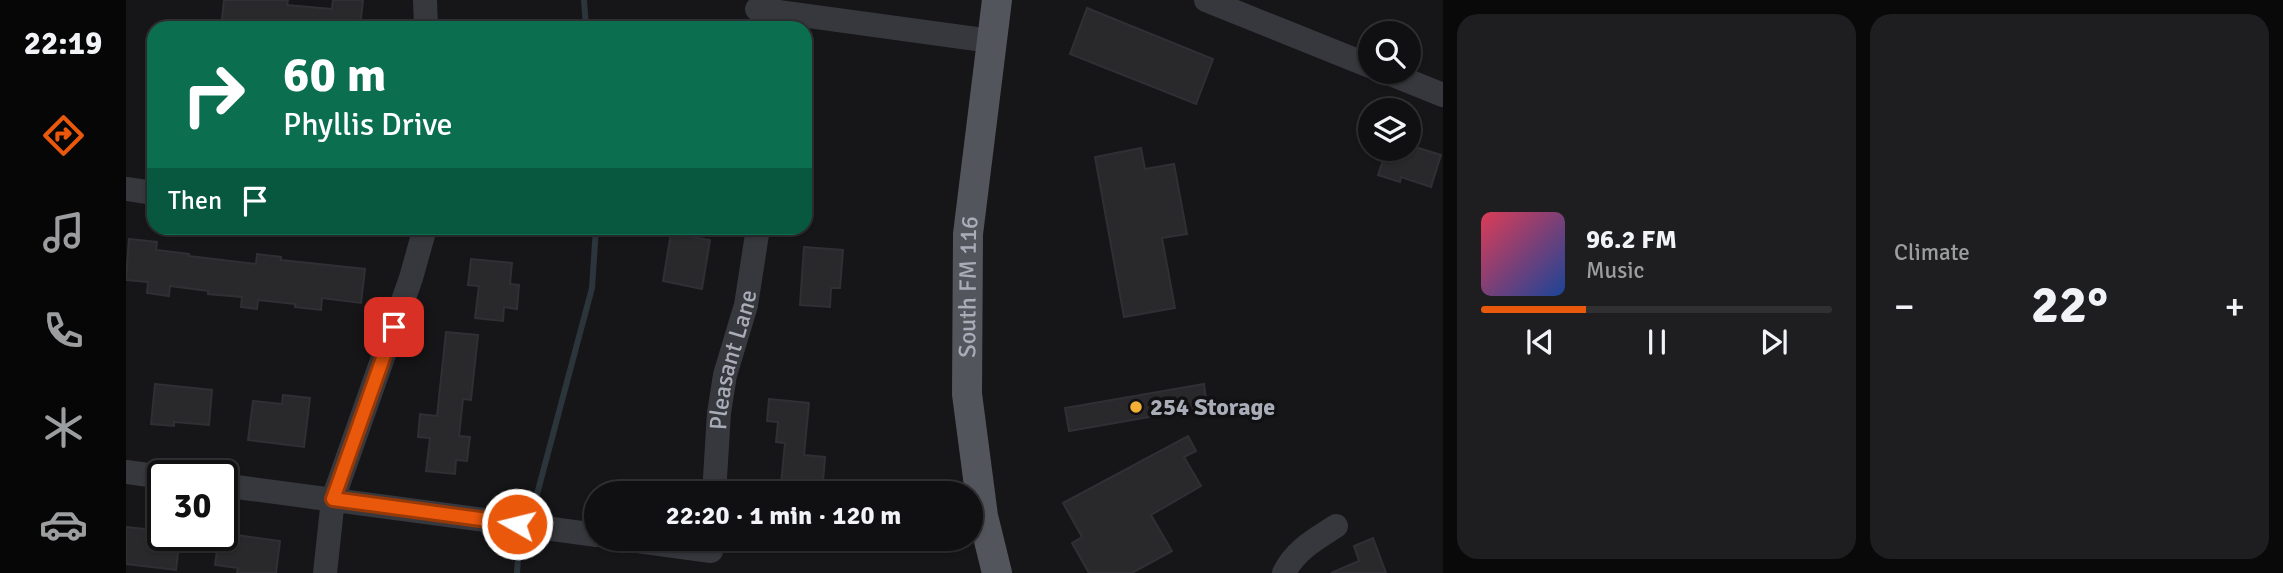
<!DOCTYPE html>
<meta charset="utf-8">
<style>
body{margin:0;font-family:Signika,sans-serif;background:#1e1e20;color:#f1f3f6;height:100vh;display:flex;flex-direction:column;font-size:26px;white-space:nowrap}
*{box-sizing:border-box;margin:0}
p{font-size:23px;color:#9c9d9f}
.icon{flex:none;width:38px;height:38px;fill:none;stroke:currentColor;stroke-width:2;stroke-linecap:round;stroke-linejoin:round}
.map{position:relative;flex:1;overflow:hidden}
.panel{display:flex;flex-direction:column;gap:14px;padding:14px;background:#09090a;width:840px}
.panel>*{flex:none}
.top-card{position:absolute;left:21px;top:21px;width:665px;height:214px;border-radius:21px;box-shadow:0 2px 5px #0004,0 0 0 2px #303032;background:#0b6e4f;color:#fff;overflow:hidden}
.tools{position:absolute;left:1232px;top:21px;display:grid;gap:14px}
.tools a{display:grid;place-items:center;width:63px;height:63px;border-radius:50%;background:#101012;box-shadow:0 2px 5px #0004,0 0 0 2px #303032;font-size:35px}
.speed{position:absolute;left:21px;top:460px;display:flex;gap:14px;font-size:35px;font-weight:700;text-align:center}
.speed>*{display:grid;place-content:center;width:91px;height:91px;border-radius:50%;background:#101012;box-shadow:0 2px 5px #0004,0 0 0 2px #303032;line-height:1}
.speed .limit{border:4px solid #111;border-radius:10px;background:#fff;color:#111}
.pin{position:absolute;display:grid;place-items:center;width:60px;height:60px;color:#fff;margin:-30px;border-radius:14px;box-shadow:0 4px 10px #0006}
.me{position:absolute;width:77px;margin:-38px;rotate:278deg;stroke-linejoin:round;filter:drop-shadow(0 0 5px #0008)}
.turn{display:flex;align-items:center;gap:24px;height:147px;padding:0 21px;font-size:32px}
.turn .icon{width:91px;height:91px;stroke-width:2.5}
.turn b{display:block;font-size:49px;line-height:60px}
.then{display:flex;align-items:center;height:66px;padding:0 21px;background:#0003;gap:14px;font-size:26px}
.big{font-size:52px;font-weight:700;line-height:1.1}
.panel .widget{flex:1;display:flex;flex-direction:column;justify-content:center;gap:10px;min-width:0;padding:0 24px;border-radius:21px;background:#1e1e20}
.song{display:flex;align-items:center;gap:21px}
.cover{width:84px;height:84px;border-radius:10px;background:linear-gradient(135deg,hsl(350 70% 55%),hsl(220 70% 35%))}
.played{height:7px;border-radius:4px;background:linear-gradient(90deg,#ea580c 30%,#303032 30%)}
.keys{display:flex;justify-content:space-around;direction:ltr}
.heat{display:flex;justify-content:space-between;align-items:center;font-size:38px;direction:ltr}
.panel .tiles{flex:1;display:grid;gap:14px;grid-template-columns:repeat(2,1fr)}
.trip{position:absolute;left:458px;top:481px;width:399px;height:70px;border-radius:35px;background:#101012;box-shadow:0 2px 5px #0004,0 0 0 2px #303032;font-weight:700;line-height:70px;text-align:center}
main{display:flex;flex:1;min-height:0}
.menu{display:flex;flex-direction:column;width:126px;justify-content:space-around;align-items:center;background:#060607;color:#9c9d9f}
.menu .icon{width:49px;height:49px}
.menu .active{color:#ea580c}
.menu b{font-size:32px;color:#f1f3f6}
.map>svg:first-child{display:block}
</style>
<main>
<nav class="menu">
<b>22:19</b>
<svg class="icon active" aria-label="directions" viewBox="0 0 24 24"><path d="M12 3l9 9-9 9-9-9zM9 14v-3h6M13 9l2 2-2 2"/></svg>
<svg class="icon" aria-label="music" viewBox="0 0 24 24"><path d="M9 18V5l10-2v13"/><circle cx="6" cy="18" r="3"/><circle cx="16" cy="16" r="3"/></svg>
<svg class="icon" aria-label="phone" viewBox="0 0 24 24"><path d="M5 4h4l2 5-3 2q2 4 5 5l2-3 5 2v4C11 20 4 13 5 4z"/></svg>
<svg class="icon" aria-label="climate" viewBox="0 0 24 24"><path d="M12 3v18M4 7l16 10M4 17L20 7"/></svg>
<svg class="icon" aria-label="car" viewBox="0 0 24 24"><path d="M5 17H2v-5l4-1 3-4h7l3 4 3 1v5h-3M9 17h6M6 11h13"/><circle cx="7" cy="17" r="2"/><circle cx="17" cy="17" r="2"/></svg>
</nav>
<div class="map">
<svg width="1317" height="573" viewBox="0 0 1317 573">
<rect width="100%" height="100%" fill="#161618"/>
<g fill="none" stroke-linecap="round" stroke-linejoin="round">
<path stroke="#2c353c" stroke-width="6" d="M458,0L460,28
M410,498L466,288L470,228
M391,573L392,558"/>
</g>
<path fill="#29292c" stroke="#303034" stroke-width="2" d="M98,0H162L161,5L206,9L207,0H237L234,28H95Z
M961,8L1087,59L1070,104L944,54Z
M1283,145L1315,155L1305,187L1275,177L1274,182L1252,175L1261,149H1283Z
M1015,148L1019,169L1048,164L1061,234L1036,238L1049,308L998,317L969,157Z
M545,233L584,240L576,289L537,281Z
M3,239L31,242L30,250L63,254V256L130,264L131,254L155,257V260L239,269L235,303L196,298L195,310L169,307V304L132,300L131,309L115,307L116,297L82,294V291L44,286L43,296L21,293L22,282L0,280Z
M678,247L717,250L714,288H705L704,307L674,305Z
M345,259L386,263L384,284L393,285L391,309L378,307L377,321L349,318L353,286L342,285Z
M320,332L352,335L345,400L337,399L333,436L344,437L341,461L330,460L329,474L300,471L304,438L292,437L294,414L311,416Z
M29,384L86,390L83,425L48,422V426L25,424Z
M1078,384L1081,407L943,431L939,408Z
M157,395L184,398L178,447L122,440L127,401L156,404Z
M643,399L683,403L678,455L699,457L696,494H654L659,443L650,442L652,422L641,421Z
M1062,436L1070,451L1058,457L1075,486L1025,515L1046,551L1006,573H963L946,543L956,537L937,503Z
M0,527L37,531V536H54L50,570L0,564Z
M96,533L154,541L150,573H111L112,568L89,565L93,536H96Z
M1247,538L1260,573H1205L1233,561L1228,546Z"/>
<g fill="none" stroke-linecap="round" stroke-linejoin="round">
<g stroke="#37383d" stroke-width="24">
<path d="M299,0L300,28"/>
<path d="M1080,0L1244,66"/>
<path d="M631,9L865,41"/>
<path d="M1260,72L1317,95"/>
<path d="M0,189L28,193"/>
<path d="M0,472L37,477"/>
<path d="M96,485L471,535"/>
<path id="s1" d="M588,494L593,413L599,375L620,305L632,228"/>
<path d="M497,539L585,551"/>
<path d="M199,573L207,499L285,278L299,228"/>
<path d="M1158,573C1169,550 1190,539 1210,526"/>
</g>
<path stroke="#53555c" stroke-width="30" id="s2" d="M871,573L857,516L841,394L842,234L871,0"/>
</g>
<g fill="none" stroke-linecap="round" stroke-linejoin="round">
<g stroke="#983908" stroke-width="18">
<path id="route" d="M268,327L207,499L391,524"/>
</g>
<use href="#route" stroke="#ea580c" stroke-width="12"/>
</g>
<circle fill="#f2b134" stroke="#111113" stroke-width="2.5" cx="1010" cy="407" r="7"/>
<g text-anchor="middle" stroke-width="7" stroke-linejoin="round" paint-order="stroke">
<g font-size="24" fill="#a8adb8" stroke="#111113">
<text dy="8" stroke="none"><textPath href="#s2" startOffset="289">South FM 116</textPath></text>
<text dy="8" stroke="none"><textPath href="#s1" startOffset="136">Pleasant Lane</textPath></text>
</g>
<g font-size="24" font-weight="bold" fill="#a8adb8" stroke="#111113" text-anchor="start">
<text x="1024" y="415">254 Storage</text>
</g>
</g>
</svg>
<div class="tools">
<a><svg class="icon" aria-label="search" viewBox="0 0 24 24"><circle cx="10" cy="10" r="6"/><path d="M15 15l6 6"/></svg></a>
<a><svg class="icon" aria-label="layers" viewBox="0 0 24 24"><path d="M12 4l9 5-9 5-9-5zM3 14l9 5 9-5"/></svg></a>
</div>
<div class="speed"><div class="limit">30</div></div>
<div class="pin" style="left:268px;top:327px;background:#d93025"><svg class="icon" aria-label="arrive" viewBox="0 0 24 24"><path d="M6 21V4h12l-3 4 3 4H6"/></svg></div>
<svg class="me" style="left:391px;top:524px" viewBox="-20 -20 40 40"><circle r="17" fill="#ea580c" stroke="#fff" stroke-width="3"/><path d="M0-11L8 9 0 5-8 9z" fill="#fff"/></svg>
<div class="trip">22:20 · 1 min · 120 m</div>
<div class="top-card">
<div class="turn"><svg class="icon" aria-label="right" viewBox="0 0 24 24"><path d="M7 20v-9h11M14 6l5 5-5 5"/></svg><div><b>60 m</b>Phyllis Drive</div></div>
<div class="then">Then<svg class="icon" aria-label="arrive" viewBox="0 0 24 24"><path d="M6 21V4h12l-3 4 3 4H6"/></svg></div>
</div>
</div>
<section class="panel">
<div class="tiles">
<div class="widget">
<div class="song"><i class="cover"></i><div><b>96.2 FM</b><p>Music</p></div></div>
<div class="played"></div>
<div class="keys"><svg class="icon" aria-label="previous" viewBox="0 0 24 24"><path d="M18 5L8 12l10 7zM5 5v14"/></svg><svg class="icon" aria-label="pause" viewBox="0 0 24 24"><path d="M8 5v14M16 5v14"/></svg><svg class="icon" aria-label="next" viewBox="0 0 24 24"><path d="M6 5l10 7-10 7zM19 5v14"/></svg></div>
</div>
<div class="widget"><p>Climate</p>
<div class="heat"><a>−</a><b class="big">22°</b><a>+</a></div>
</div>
</div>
</section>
</main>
